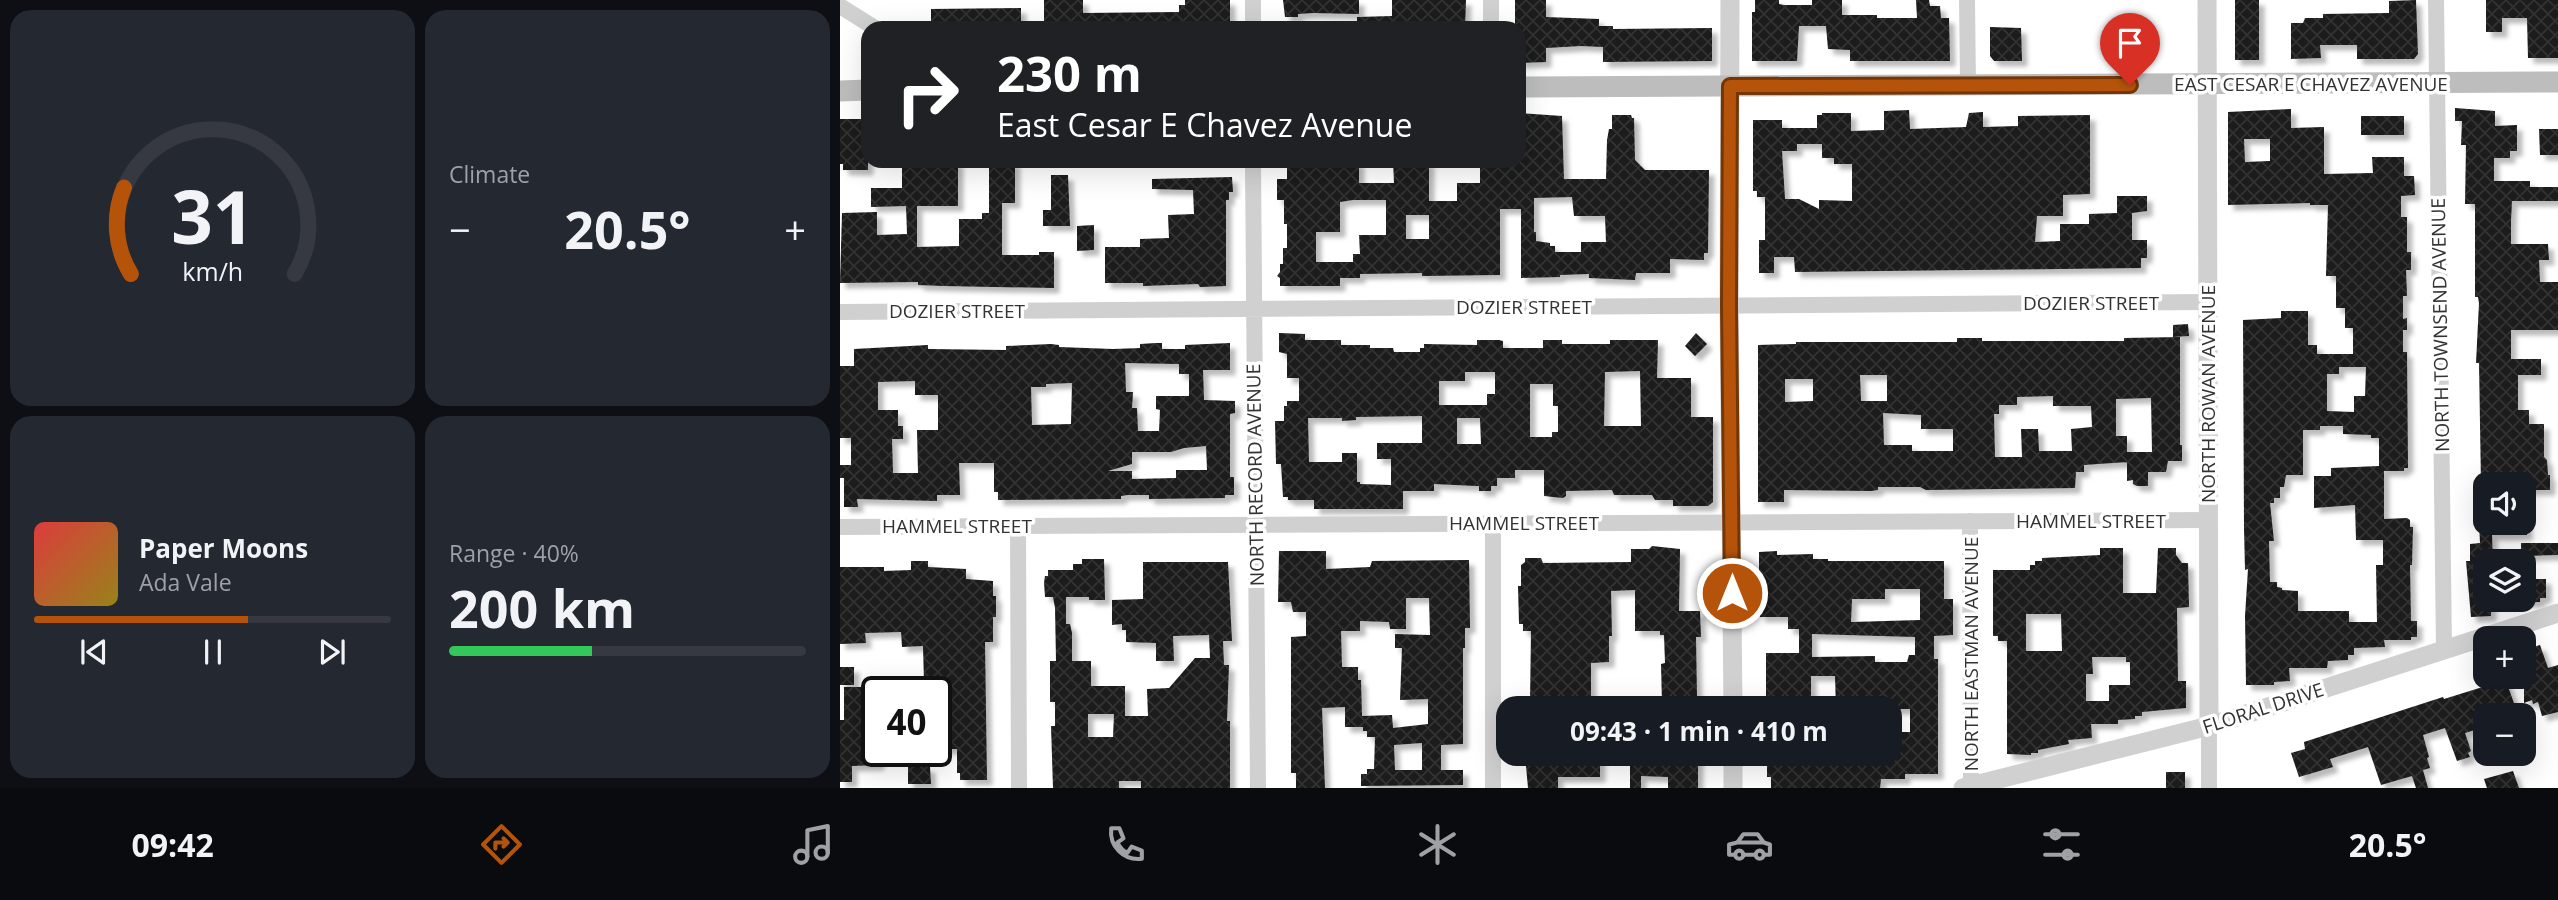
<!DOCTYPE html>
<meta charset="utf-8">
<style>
body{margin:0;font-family:"Open Sans",sans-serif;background:#242831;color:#f1f3f6;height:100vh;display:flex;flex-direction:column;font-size:26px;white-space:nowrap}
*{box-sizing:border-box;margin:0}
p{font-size:23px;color:#9ea1a6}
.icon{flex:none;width:38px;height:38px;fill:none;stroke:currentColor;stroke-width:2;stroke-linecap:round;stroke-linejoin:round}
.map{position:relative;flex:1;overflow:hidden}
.panel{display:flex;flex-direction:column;gap:10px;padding:10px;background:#0d0f14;width:840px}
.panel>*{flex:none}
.top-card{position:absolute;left:21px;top:21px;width:665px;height:147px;border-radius:21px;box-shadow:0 7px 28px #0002;background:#202124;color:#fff;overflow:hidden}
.tools{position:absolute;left:1633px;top:472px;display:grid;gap:14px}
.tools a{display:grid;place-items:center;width:63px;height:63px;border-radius:14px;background:#171b24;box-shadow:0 7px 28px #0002;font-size:35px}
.speed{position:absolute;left:21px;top:676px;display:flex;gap:14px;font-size:35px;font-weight:700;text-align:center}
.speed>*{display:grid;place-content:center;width:91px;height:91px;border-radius:50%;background:#171b24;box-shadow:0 7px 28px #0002;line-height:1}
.speed .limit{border:4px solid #111;border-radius:10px;background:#fff;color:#111}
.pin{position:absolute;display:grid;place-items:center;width:60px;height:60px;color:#fff;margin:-72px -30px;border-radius:50% 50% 50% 0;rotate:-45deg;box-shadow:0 0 7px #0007}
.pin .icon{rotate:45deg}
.me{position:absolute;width:77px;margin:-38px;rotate:0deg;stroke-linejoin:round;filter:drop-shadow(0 0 5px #0008)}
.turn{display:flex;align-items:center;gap:24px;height:147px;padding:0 21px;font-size:32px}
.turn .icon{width:91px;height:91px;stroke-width:2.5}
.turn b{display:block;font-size:49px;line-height:60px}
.big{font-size:52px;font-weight:700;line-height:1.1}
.panel .widget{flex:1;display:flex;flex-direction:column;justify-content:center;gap:10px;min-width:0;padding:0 24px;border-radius:21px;background:#242831}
.panel .dial{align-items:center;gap:0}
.dial svg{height:182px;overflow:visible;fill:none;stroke:#363941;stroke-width:7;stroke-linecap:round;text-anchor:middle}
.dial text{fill:#f1f3f6;stroke:none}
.song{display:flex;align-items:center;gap:21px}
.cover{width:84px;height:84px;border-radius:10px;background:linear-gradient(135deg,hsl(0 70% 55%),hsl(50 70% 35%))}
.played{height:7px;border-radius:4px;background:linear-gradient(90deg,#b45309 60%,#363941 60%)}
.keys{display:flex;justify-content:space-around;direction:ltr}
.heat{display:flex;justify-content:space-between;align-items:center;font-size:38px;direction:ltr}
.charge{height:10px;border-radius:5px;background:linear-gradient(90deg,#34c759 40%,#363941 0)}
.panel .tiles{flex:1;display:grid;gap:10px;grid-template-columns:repeat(2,1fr)}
.trip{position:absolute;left:656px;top:696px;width:406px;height:70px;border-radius:21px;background:#171b24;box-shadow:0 7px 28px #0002;font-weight:700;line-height:70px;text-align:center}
.tab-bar{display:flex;height:112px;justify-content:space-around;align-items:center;background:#090b0e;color:#9ea1a6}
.tab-bar .icon{width:49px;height:49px}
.tab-bar .active{color:#b45309}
.tab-bar b{font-size:32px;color:#f1f3f6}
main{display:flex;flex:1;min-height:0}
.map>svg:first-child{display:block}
</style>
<main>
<section class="panel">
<div class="tiles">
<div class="widget dial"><svg viewBox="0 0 100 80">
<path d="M14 69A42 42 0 1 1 86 69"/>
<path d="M14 69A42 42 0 0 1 11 31" stroke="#b45309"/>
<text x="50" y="56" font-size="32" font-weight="700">31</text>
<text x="50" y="72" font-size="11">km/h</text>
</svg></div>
<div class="widget"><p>Climate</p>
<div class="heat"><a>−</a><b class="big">20.5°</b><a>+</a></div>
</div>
<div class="widget">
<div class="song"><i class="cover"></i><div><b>Paper Moons</b><p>Ada Vale</p></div></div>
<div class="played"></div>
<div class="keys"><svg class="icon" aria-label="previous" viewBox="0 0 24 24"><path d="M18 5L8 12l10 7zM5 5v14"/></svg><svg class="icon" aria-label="pause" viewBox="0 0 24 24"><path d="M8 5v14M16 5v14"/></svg><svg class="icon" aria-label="next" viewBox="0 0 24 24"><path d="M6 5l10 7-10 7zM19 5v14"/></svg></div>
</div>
<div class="widget"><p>Range · 40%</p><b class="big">200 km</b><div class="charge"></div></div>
</div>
</section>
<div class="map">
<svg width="1718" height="788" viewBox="0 0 1718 788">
<defs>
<pattern id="building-cross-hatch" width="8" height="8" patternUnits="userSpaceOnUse" patternTransform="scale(1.75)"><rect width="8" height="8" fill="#1a1a1a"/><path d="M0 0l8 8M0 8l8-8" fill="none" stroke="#333"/></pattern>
<filter id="shadow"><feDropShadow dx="5.5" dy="5.5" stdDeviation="2" flood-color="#0004"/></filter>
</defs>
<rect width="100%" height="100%" fill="#fff"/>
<path fill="url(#building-cross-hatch)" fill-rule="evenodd" filter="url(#shadow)" d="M204,0H243V13L339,12V5H345V0H390V28H204Z
M443,0H519V14L473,13L458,14V17H445Z
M552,0H626L625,28H517V17L552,16Z
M675,0H706V17L759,19V26H773V29L872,28V61L763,62V47L741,46L706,48V62L679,63V28H675Z
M915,0H939V4L944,5H972V0H1002V15H1037V18H1077L1076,0H1089L1090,6H1100L1101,18H1109L1110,61H1010V50L988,49L986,26H959L957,61H912V12H915Z
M1395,0H1419V60H1395Z
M1576,0L1578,54L1574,59H1517V45H1480L1481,58L1451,59V23H1463L1465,18H1483V14L1549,13V1Z
M1646,0H1718V58H1688L1687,18H1662V32H1646Z
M181,8V28H91V9Z
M1150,27L1181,28L1182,61H1154L1150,56Z
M1615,108L1655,111V126L1677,125V151H1670V158H1654V181H1690V187H1718V201H1672L1671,221V244H1708L1709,260H1699L1700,282H1718V330H1671V359H1701V375H1678V410H1689V424H1704V457L1707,460L1708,475H1710V490H1684V485H1641L1639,363H1636L1639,303L1638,297H1635V204H1625L1626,145H1621L1622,121H1615Z
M1451,109V128L1484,127V174L1533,173L1532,157H1564V176H1574L1575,195L1561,196V217H1567V252H1571V270H1566L1567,296H1563V319L1567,318V330H1563V352H1567L1568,468H1564V471H1544V519L1567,518L1570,520V527H1573L1572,565H1570L1571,621H1577V637H1571V640H1544L1545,647L1514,648V655H1508V660L1488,661L1487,668H1449L1450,681L1434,682V685H1406L1405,616L1408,569L1405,570L1404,528L1403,320L1441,318V311H1468V345H1477V354H1513V328H1505V308H1496V276H1486L1488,205H1470V203L1388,205V112ZM1404,139H1430V161L1405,162ZM1499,367H1526L1525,396H1514V412L1487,411V374H1499ZM1480,426H1503V434L1531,435V438H1539V466L1491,468V476H1474V508L1515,505L1516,540H1543V565H1536L1537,622H1509V611H1458V591L1442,590V588L1437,587V582H1430L1429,541H1434L1430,503H1434V498H1440V487H1444L1446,475H1463V430H1480Z
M1069,110L1070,129L1126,127L1129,113L1143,112V127L1178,126V116L1250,115V194L1223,195V216H1197L1195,242L1220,241V224H1249V214L1277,213V196H1307V211L1292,213V240H1307V258H1301V268L955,272L954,257H934V273H919V240H925V197H917V191H913V120H942V128H977V115H982V113H1011V131L1044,130V111ZM957,144H982V158H994V164H1012V201L979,200V209L959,199H945L942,151H957Z
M679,113L722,116L724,179H766L767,140L769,129H772V115H791L792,118H794L795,160L805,170H869L868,253H864V260L830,259V273H796L795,280L749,278V274L720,275V277L681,278V209H660V275L582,276V273L520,274V278H500V286H440V278L437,276L440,272V264H443V248H447V224H444V200H437V179H447V162L519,161V183H554L553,161H589V201H617V183H640V161H679ZM732,197L734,216H765L766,242H741V252H715V246H710V243L696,241V232H694V198ZM513,200H546V235H519L520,254H513V262H476V232H500V202ZM566,215H589V239H566Z
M1521,116H1564V135H1521Z
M0,119H28V170H3V164H0Z
M1699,129H1718V155H1700Z
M62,161H118V206H77V247L119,246V219H142V213H149V161H175V203H162V255H199V252H214V288L104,286L78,285V282L0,283L2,213L37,212V235L67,234L66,206L31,207V188H62Z
M211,175H228L230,226H203V210H211Z
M392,177L393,192H389V200H386V286L360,287L358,284L303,286V283H265V247H300V239L329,238L328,215L354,214L353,190L312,189V179Z
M254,225V250L237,251V226Z
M1348,324L1349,336L1333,337V325Z
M439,333L465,334V340H501V345H530V348H553L554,352H580V348H584V344L637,345V340H659L663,341V348H703V340H722V344H770V340H818L817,378H851V417H873V502L868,506H833V500H815L812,495H774L772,490L726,491V496L723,498L704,496V470H675V478H657V486H651V491H639V486H636L594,484V491H563V509H474V500H448V497H443L441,464H436L435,421H444V406H447V401H459V378H447V354L439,352ZM800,371L801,426H764L765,372ZM625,372H655V394H647V405H599V381H625ZM690,384H713V406H718V432H712V437H690ZM582,416V443H537V459H551V485L520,484V482H517V453H502V462H469L468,418H502V421L516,420V417ZM617,418H640L641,444H617Z
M856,333L867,344L855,356L845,346Z
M1340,337V445H1342V461H1328L1326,472H1308V486H1297L1293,484V480L1287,481V452H1312L1311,398L1276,399V436H1287V462L1244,465V472H1236L1235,488L1086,490L1080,487H1038V490L1031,491L944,490V502H918V345L956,344V342H1117V338H1142V341H1284V338ZM1020,375H1047V401H1021ZM945,379H973V401L945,402ZM1213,396V406H1251L1252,427L1231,429L1232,451H1199L1198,429H1181L1182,457H1155L1154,414H1159V405H1177V397ZM1043,413L1081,415V429H1113V451H1072V445H1044Z
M316,343H322V349H345V345L390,343V370H363L364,400L395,401V413L390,414V477H394V495H385V498L309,499V495H288L281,496V499L158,500V492H154V463H119L120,495H97V501L17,499L18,507H4V478H0V465H11V438H0V366H14V349L88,345V349L166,350V346L211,344L219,345V347L273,349L300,348V344ZM285,363L339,364V374H349V396H316V409L320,410L319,431H298L297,408H292L293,392H286ZM75,381V395H98V430H77L78,473H53L52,439H63V426H58V410H38V382ZM232,383L231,424L192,425L191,387H206V384ZM366,446L367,470H336V478L292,479V471H268L292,464V452H331L344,448Z
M1639,523H1687V535H1652L1653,562H1645V600H1651V616L1631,617L1626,561H1630V544L1640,543Z
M1681,543H1718V555L1681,556Z
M812,546L840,549L839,611H860L861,637H856L857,697H853V703L822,704L821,664L825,663L824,635H820V631H795V590L771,591L772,636H769V662L751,663V698H773V709H732V701L690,702L691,631H683V624H679L678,586H681V565L685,562V558H701L703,563L791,562V549H809Z
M1260,548H1283V593H1316L1318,548H1336V555L1342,563H1348L1349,607L1337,608L1338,681H1346V708L1302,712V716H1295V719L1278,720V724H1251L1252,738L1228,740L1229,744L1198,750V753H1191V755L1167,754V641H1158V636H1153V570H1190V565H1195V561H1202V558L1260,555ZM1186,614H1221L1222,651H1186ZM1252,657H1286V662H1290V685H1269V701H1246V674H1253Z
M439,551H486V569L530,567L532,561L629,560L630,628H625V648H623V744L601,745V770H623V785L521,786V774H527V769H534L535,737H527V731H523V727H505V707L482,708L485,788H456V773H451V637L466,636V612H453L451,602H438ZM566,598H589L590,635L555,634V648H562L560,700L588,699V724L553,728L552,715L522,716L521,680H518V667H502L501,631H520V621L549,622L550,629H566ZM582,743V770H555L554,745Z
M937,551V555L973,554V559H988V561H1104V599H1113V635L1094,636V659H1098V774H1065V779H1041L1040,788H931V777H927V754H1012L1013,763H1051V732H1070V709H1046L1045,701H1010L1007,703V709H996L995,676H971V709H931V701H926V653H959V629H948V617H920L919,612V552ZM1045,589H1080V620L1011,622L1012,599H1045ZM972,634L1075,637V655H1069L1067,662H1035V656L972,657Z
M242,559H264L265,600H249V597H226V624H230L232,633V661H251V686H285V716H308L307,689L329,688L355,658H370L369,635L333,636L334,661H316V643L286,642V630H282V624L272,625V600L303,599V562H388L392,641H383L384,665H389L387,721H390V788H301V781H279V788H213L211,726H215V702H210V661H216L215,608L213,597H205L204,582L205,576H208V570H233V564H242ZM248,714H274L273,737H248Z
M71,561H88V567L126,569V579L153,581V596H156V617H153V642H145L147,780H120V773H117V749H102V681L84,682L83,646L62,647L61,632L25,633L26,643L0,644V567H44V571L71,570Z
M1684,579H1706V598H1700V602H1684Z
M1700,645L1708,668L1718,665V712L1702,716L1698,702L1693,704L1692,700L1684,703V650Z
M0,667H14V685H0Z
M1665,678L1675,706L1653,713L1654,716H1645V727L1625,733L1631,751L1628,753L1630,757L1617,761L1605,728L1583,735L1589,757L1587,758L1590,768L1583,770L1588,788H1576L1572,776L1541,785L1528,747L1490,759L1493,767L1459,777L1451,753L1465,749L1464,742L1603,697L1604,699L1649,685L1648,683Z
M4,687H37V751H39V765L12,766V782H0V720H4Z
M731,754H760V777H718V788H688L685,755Z
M795,754H858V788H828V777L801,776V788H790V762H795Z
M68,767H90L91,784H68Z
M1673,771L1679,788H1647L1644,779Z
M1326,772H1345V788H1326Z"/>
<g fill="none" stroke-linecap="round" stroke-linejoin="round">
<path stroke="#d0d0d0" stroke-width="16" d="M413,0V28
M651,0V28
M1127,0L1128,85
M1596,0L1604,650
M0,6L35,28
M413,161L418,788
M0,312L1368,302
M1130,521L1131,786
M653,524V788
M178,526L179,788
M0,527L1368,520
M1369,726V788"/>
<path stroke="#d0d0d0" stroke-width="19" d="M890,0L889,306L893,709
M1367,0L1369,726
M893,754V788
M1123,788L1369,726L1718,613"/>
<path stroke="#bdbdbd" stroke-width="21" d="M679,87L1718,82
M0,91L28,90"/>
</g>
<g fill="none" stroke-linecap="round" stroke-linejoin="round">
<g stroke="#753606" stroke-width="18">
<path id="route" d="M892,593L889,306L890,86L1290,85"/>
</g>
<use href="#route" stroke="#b45309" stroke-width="12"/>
</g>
<g text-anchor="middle" stroke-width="7" stroke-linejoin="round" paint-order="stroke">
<g font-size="19" fill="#333" stroke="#fff">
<text x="1471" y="91">EAST CESAR E CHAVEZ AVENUE</text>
<text x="1251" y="310">DOZIER STREET</text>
<text x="684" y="314">DOZIER STREET</text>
<text x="117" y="318">DOZIER STREET</text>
<text transform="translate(1600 325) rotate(-91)" y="7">NORTH TOWNSEND AVENUE</text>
<text transform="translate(1368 394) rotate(-90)" y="7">NORTH ROWAN AVENUE</text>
<text transform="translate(415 475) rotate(-91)" y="7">NORTH RECORD AVENUE</text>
<text x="1251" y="528">HAMMEL STREET</text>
<text x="684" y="530">HAMMEL STREET</text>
<text x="117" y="533">HAMMEL STREET</text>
<text transform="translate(1131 654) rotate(-90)" y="7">NORTH EASTMAN AVENUE</text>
<text transform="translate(1423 708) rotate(-18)" y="7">FLORAL DRIVE</text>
</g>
</g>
</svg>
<div class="tools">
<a><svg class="icon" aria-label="sound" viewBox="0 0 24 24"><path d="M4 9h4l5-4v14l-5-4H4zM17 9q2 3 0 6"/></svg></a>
<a><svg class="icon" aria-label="layers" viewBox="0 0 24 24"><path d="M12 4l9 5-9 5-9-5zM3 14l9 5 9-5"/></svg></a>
<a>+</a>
<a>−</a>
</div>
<div class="speed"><div class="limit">40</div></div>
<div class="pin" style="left:1290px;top:85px;background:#d93025"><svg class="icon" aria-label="arrive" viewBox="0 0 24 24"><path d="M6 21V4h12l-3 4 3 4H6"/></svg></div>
<svg class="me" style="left:892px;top:593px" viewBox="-20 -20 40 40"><circle r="17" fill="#b45309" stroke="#fff" stroke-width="3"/><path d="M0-11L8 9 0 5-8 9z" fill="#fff"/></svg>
<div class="trip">09:43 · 1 min · 410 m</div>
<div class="top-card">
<div class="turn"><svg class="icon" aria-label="right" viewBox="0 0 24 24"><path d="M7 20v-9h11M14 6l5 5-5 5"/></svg><div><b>230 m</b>East Cesar E Chavez Avenue</div></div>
</div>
</div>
</main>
<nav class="tab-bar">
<b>09:42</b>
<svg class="icon active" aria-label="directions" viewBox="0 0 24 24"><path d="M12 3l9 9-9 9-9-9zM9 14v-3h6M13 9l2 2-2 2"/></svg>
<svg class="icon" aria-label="music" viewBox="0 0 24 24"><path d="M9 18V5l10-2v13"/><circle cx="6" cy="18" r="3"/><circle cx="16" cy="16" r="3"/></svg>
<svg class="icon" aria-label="phone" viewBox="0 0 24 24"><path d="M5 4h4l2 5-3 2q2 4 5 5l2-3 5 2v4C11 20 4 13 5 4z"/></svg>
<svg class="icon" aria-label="climate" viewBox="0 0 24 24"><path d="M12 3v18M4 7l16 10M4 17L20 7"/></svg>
<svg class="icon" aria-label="car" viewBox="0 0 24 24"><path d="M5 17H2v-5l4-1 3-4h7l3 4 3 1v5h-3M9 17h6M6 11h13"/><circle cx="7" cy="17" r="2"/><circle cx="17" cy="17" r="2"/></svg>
<svg class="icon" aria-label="filters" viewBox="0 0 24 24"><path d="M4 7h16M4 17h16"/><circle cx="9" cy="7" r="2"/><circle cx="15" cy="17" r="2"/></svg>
<b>20.5°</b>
</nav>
